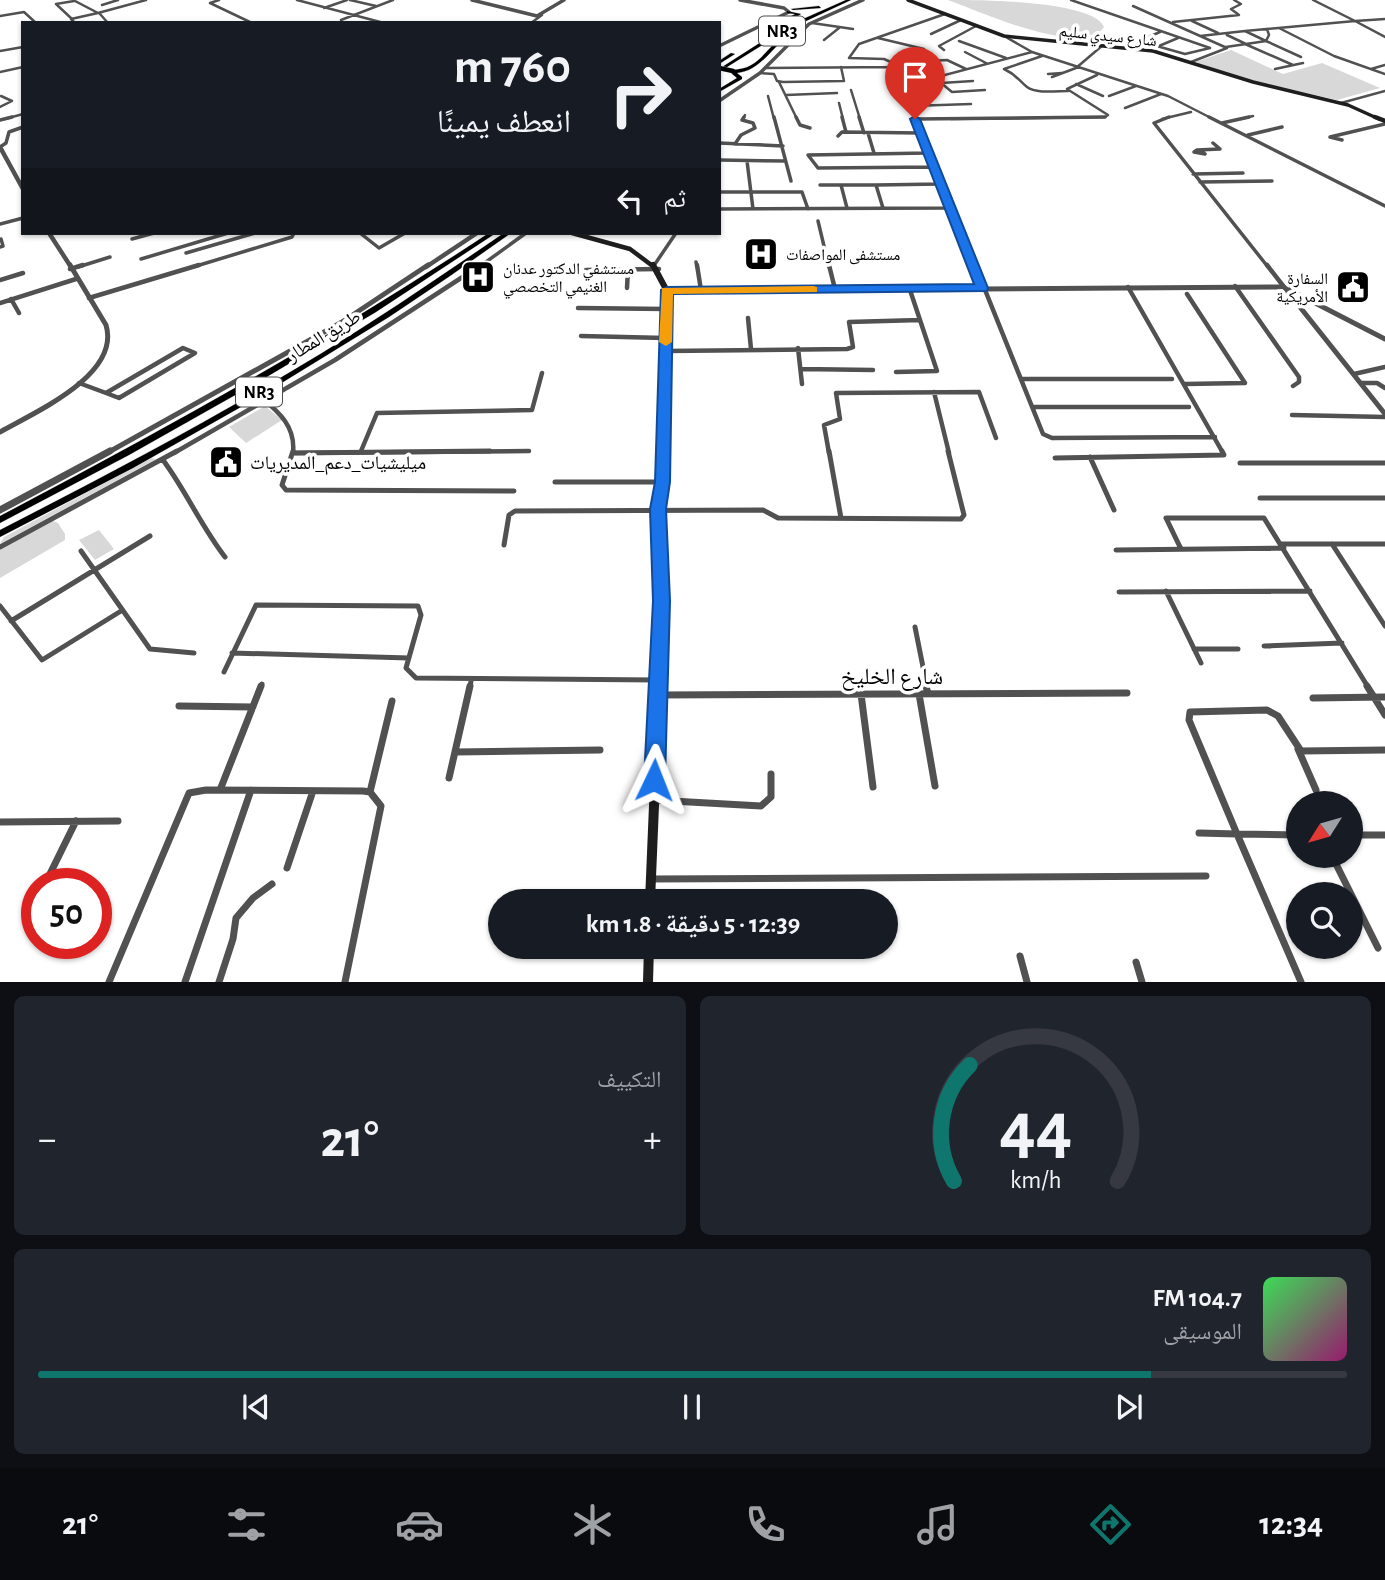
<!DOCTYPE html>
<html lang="ar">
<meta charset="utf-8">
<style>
body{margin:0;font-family:"Alegreya Sans","Noto Naskh Arabic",sans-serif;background:#20242c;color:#f1f3f6;direction:rtl;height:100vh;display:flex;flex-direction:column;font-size:26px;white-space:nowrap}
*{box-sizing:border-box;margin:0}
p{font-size:23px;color:#9ea1a6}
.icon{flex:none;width:38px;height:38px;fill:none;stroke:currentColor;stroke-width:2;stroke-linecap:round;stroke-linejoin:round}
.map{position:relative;height:982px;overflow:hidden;direction:ltr}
.drawer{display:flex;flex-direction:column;gap:14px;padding:14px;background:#0d0f14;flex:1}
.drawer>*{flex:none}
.hud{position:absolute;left:21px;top:21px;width:700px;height:214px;border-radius:0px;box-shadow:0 2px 5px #0004;direction:rtl;background:#171b24;color:#f1f3f6;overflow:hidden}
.needle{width:46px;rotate:233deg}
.fabs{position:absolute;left:1286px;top:791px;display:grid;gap:14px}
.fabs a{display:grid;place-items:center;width:77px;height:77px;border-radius:50%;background:#171b24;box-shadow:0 2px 5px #0004;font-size:35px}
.speed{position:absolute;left:21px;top:868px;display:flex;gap:14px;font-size:35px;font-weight:700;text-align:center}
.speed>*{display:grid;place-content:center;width:91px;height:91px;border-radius:50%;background:#171b24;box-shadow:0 2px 5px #0004;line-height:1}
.speed .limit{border:10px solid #d22;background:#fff;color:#111}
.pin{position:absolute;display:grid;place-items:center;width:60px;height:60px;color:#fff;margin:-72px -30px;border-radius:50% 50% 50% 0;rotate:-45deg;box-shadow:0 0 7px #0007}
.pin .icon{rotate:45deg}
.me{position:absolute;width:77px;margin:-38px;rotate:2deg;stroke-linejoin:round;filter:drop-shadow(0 0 5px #0008)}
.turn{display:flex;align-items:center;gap:24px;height:147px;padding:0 35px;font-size:32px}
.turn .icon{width:91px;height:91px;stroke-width:2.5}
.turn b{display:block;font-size:49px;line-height:60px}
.then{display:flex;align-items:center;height:66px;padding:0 35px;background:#0003;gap:14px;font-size:26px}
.big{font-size:52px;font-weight:700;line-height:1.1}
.drawer .card{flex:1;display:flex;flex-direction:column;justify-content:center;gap:10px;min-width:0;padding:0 24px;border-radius:10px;background:#20242c}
.drawer .dial{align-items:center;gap:0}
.dial svg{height:182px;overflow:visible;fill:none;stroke:#363941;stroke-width:7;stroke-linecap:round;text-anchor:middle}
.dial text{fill:#f1f3f6;stroke:none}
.song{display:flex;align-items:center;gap:21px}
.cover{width:84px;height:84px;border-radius:10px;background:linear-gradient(135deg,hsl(130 70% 55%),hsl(320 70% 35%))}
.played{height:7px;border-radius:4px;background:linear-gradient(90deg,#0f766e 85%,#363941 85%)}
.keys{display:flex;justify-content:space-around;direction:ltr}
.heat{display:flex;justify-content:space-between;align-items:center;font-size:38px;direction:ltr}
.drawer .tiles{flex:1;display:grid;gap:14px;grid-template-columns:1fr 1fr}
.card:last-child{grid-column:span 2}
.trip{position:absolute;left:488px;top:889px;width:410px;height:70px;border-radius:35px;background:#171b24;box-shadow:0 2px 5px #0004;font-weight:700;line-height:70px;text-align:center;direction:rtl}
.tab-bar{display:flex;height:112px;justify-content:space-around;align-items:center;background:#090b0e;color:#9ea1a6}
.tab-bar .icon{width:49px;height:49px}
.tab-bar .active{color:#0f766e}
.tab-bar b{font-size:32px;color:#f1f3f6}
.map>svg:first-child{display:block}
</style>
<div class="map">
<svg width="1385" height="982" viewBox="0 0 1385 982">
<rect width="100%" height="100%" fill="#fff"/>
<path fill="#d8d8d8" d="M948,0C978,0 1093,0 1104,27C1082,59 977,10 948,0Z
M1231,50L1283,74L1322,63L1380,88L1337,100L1249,80L1195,62Z
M265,406L282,420L246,443L229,427Z
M151,458L156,459L0,544L4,537Z
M53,521L58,523L65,534V540L0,578V549Z
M99,530L114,549L95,560L79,540Z"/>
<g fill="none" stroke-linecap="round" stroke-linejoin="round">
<g stroke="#dbdbdb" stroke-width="1">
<path id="trunk" d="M846,0H851L789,29L773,39L782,41C768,54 757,71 737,73L742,77V79L719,92V89L737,78L731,73V70C756,69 760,57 776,42L769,41L719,72V69L785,27Z
M819,6L821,8L793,10L791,9Z
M787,11L801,14L783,25V27H779V23L795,14L787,13Z
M731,53L735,54L719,64V61Z
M489,233H496L376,312L253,385L129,455L0,523V516C167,428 332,337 489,233Z
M504,233H511L450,276L389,317L262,395L133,468L0,537V530C109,474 217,417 322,353C384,315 444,274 504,233Z"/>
</g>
<path stroke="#515151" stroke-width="2.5" d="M73,0L98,13L71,19L75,23
M219,0L210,3L252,23
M297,0L384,23
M350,0L376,6
M1071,0L1210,48L1185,54L1139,41L1160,32
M1313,0L1355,21L1385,19
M102,5L118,0
M1133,6L1227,48L1191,62
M324,8L347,0
M98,13L146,0
M100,14L108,23
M0,16L24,12L36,23
M72,19L56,4L74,1
M341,20L393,0
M1192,21L1218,33
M1173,22L1239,15L1231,9L1241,4L1234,0
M531,23L542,15
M812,23L853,29
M1279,28L1334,56L1385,74
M1267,29L1269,35L1266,41L1301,57
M1245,31L1355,21L1385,37
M931,34L961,20
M1227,35L1246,44
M1004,36L1032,52L1168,96L1213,119
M1200,36L1245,31L1266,41L1226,47
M878,38L924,49
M824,40L839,28
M959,41L1006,58
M1245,44L1293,65
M1159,46L1178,38
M944,50L939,46L976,26
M0,51L23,47
M965,52L986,63
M1042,56L1004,69C1017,75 1017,79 1027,87C1036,94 1057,91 1068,91
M893,63L947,60L966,69
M765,68L895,67
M1275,69L1303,63
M1371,69L1385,65
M0,72L23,67
M760,73L774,74L777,81L783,82L844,81L841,67
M1048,74L1062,73
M1052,77L1076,68L1103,45
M935,78L952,92L985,90
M779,82L797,119
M941,83L973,81
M1076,84L1103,96
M903,86L1032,52
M851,90L860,119
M786,95L837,93
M768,96L774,119
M1109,96L1136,86
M839,103L843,119
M1341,103L1385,91
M911,106L971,104
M0,107L12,101L1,96
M1125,108L1161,94
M5,119L23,114
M743,119L745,115
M915,119L893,63L884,59L849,58L859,44L945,14
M951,119L1105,117L1108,115L1067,89L1097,75
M1162,119L1191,112
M1241,119L1253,116"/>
<path stroke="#515151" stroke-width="3.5" d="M774,117L791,181
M796,117L800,125L810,128
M842,117L846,132
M859,117L864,133
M915,117L975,267
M1169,117L1154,123L1268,267
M1209,117L1385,206
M915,119L1105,117
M0,120L12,117
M1222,123L1249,117
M868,133L874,153
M1248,135L1282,127
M838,136L842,132L920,133
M1342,140L1330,137L1385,124
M719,143L783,146
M735,144L741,135L755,128L753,123L742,120L744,117
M0,147L6,143L9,132L23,127
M1202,151L1205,154L1194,152L1197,150L1220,149L1213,143
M928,153L808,155L818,168L934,167
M719,160L785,161
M747,161L753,209
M1193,174L1243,173
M1200,182L1272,181
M820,185H841
M719,192H802L808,209
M847,208L841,185H876
M883,208L876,185L940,184
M719,209L949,208
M818,221L829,267
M0,224L23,218
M360,233L379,248L405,233
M132,239L154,233
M0,247L3,246L1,239
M186,253L255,233
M141,259L228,233
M696,262L697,267
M655,264L676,233
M78,267L110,257
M193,267L292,237L294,233
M479,267L526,233"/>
<path stroke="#515151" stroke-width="4.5" d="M697,265L701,290
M829,265L835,289
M975,265L1043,434L1052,438L1215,437
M1267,265L1284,287
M70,269L83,265
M586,270L659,269
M0,280L23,273
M1235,286L1299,377V382L1293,386
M1128,287L1223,453
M627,288L628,269
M89,298L199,265
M11,299L19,313
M0,303L76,279
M578,308L666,309
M748,318L751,349
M581,336L665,338
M183,348L195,353L119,398L106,393Z
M798,348L802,384
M666,351L847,349L853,347L849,322L920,320
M801,369L873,370
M896,372L937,371L910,290
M1354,374L1385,367
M1021,379H1172
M79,383L106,393
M1361,383H1377L1385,388
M1185,384L1245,383L1187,294
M934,392L949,453
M256,393C276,410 296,424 293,453
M1032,407H1189
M1292,415L1385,417
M361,451L377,413L532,410L542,373
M174,453L335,360L481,265
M295,453L529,451
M829,453L824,425L840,419L836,393L979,392L996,438"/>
<path stroke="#515151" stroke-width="5" d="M293,451L282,485L286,490L514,491
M829,451L841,518
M295,453L490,451
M1090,457L1114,510
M1055,458L1224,455L1222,451
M163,460C186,491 201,526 225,557
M1240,463H1385
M555,482H663
M1260,498H1385
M1282,544H1385
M1332,544L1385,626
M504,545L509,515L515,511L763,510L778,518L961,519L964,515L948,451
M0,547L177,451
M1181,549L1166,518H1264L1368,687
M1116,550L1284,548
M81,551L150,649L194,653
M1166,591L1201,663
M1119,592L1310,591
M0,606L42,660L121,611
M11,621L150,536
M915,627L927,687
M1264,646L1342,643
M1194,649H1238
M232,653L409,658
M224,672L256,605L418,606L421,615L406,668L416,678L658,680
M261,687L262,684
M470,687L471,681"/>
<path stroke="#515151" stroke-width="7" d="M926,686L928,694
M1367,686L1385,715
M861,694L873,787
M919,694L935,786
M658,695L1127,693
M1313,698L1385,697
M179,706L253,707
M1298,749L1316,790
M456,752L600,750
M449,778L470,686
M220,790L261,686
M370,792L392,701
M654,800L761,806L771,797V774
M0,822L118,821
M1199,833L1237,834L1301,982
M1298,835L1237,834L1189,720L1190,712L1267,710L1278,716L1301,751L1385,750
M1351,835H1385
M1332,856L1378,948
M287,868L313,791
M651,879L1206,876
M45,884L76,821
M649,949L797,947
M1020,956L1027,982
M1136,962L1142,982
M109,982L189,793L206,790L363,791L370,792L381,806L345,982
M185,982L251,790
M219,982L233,939L236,918L253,898L272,884"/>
<path stroke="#515151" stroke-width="3.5" d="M472,0L537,16L564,0
M719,46L789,12L784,8L740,0
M719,101L760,73L809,24L863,0"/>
<path stroke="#515151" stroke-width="4.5" d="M0,147L23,189
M49,233L71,267
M426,267L477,233"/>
<path stroke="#515151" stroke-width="5" d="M1284,287L1385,339
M667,291L1284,287L1385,414
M0,432C35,412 121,375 106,325L70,265
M107,453L342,322L428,265"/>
<path stroke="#515151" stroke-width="7" d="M0,510L110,451"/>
<path stroke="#1e1e1e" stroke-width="3.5" d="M908,0L1004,36L1153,51L1253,82L1348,105L1379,119"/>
<path stroke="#1e1e1e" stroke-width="4.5" d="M1375,117L1385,121
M572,233L630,249L654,267"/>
<path stroke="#1e1e1e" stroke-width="6" d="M653,265L667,291L664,453"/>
<path stroke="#1e1e1e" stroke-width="8" d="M659,687L662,601L658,509L664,451"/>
<path stroke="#1e1e1e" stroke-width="10" d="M650,901L659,686
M648,982L649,947"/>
<use href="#trunk" fill="#000" fill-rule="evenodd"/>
<g stroke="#dbdbdb" stroke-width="5" stroke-linecap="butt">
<path id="trunk-bridge" d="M719,68L733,71"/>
</g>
<use href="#trunk-bridge" stroke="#000" stroke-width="4.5"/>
</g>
<path fill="#1a73e8" stroke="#114b97" stroke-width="2" d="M915,116L920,119L988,288L987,291L673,294L670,482L666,509L670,601L665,780L662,787L654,790L647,787L644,780L653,601L650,509L655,482L661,290L667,287L974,284L910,119Z"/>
<path fill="#f59e0b" d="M813,286L817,287V292L673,294L672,342L666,346L659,342L662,288Z"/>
<defs>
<g id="hospital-square" transform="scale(1.75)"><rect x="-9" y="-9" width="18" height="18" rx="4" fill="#000" stroke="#fff"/><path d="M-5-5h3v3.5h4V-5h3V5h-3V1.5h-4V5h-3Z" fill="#fff"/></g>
<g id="civic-square" transform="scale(1.75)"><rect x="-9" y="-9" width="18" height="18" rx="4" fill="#000" stroke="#fff"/><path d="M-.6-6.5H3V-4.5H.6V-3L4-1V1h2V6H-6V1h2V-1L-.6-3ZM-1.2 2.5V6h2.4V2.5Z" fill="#fff"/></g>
</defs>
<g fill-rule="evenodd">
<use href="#hospital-square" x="761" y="254"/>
<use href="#hospital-square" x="478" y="277"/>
<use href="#civic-square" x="1353" y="287"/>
<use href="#civic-square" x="226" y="462"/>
</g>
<g text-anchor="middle" stroke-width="7" stroke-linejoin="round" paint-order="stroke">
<g font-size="16" fill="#000" stroke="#fff">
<text transform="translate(1108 35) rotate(6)" y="6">شارع سيدي سليم</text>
</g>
<g font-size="16" fill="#000" stroke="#fff" text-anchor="start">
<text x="786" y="260">مستشفى المواصفات</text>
<text x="503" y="274">مستشفي الدكتور عدنان<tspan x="503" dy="18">الغنيمي التخصصي</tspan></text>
<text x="1328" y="284" text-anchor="end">السفارة<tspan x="1328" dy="18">الأمريكية</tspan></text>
</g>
<g fill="#fff" stroke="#4c4c4c" stroke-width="2">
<rect x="759" y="16.5" width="46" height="29" rx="5"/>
<rect x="236" y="377.5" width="46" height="29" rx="5"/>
</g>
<g font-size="18" font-weight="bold" fill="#000">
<text x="782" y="37">NR3</text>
<text x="259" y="398">NR3</text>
</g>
<g font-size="19" fill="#000" stroke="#fff">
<text transform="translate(323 335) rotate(-31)" y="7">طريق المطار</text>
</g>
<g font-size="19" fill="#000" stroke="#fff" text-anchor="start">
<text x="250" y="469">ميليشيات_دعم_المديريات</text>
</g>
<g font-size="23" fill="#000" stroke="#fff">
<text x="892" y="684">شارع الخليخ</text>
</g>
</g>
</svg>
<div class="fabs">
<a><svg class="needle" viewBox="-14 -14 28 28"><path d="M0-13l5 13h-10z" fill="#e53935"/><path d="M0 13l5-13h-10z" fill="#9ea1a6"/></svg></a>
<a><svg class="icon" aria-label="search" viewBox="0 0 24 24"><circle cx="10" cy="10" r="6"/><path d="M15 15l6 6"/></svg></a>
</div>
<div class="speed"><div class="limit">50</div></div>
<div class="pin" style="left:915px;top:119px;background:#d93025"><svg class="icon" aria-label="arrive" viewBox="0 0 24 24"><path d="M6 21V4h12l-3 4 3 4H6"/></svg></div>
<svg class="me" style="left:654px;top:780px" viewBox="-20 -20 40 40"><path d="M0-17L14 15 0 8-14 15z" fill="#1a73e8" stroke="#fff" stroke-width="4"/></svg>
<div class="trip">12:39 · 5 دقيقة · 1.8 km</div>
<div class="hud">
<div class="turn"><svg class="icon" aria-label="right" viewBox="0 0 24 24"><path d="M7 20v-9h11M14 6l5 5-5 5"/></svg><div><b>760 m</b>انعطف يمينًا</div></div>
<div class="then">ثم<svg class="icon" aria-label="left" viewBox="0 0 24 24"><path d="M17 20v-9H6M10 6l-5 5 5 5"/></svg></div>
</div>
</div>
<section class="drawer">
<div class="tiles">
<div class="card dial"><svg viewBox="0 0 100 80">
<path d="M14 69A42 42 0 1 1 86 69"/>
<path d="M14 69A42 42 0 0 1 21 18" stroke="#0f766e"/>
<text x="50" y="56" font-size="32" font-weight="700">44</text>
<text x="50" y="72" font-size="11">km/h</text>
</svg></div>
<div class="card"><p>التكييف</p>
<div class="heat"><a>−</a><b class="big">21°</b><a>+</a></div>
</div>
<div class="card">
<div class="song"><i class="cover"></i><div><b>104.7 FM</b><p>الموسيقى</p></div></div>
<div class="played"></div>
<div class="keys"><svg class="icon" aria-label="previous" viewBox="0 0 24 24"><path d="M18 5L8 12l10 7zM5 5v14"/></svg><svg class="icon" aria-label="pause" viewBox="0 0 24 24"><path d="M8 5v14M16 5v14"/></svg><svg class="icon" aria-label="next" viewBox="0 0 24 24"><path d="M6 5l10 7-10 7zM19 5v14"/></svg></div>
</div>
</div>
</section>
<nav class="tab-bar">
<b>12:34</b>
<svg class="icon active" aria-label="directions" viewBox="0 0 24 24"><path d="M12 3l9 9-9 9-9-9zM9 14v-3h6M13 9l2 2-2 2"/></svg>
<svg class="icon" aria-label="music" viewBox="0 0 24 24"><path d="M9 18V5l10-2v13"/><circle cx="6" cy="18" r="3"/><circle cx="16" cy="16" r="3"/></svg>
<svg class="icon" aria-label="phone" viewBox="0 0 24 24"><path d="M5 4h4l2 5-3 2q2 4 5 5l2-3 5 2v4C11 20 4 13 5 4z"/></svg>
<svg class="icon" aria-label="climate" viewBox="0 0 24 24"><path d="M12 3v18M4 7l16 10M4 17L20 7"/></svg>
<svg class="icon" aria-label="car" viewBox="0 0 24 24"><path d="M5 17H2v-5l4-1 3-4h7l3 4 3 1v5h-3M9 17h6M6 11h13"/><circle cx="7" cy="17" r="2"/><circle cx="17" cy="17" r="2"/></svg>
<svg class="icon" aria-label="filters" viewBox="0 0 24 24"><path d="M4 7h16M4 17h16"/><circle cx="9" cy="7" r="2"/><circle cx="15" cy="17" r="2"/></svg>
<b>21°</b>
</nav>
